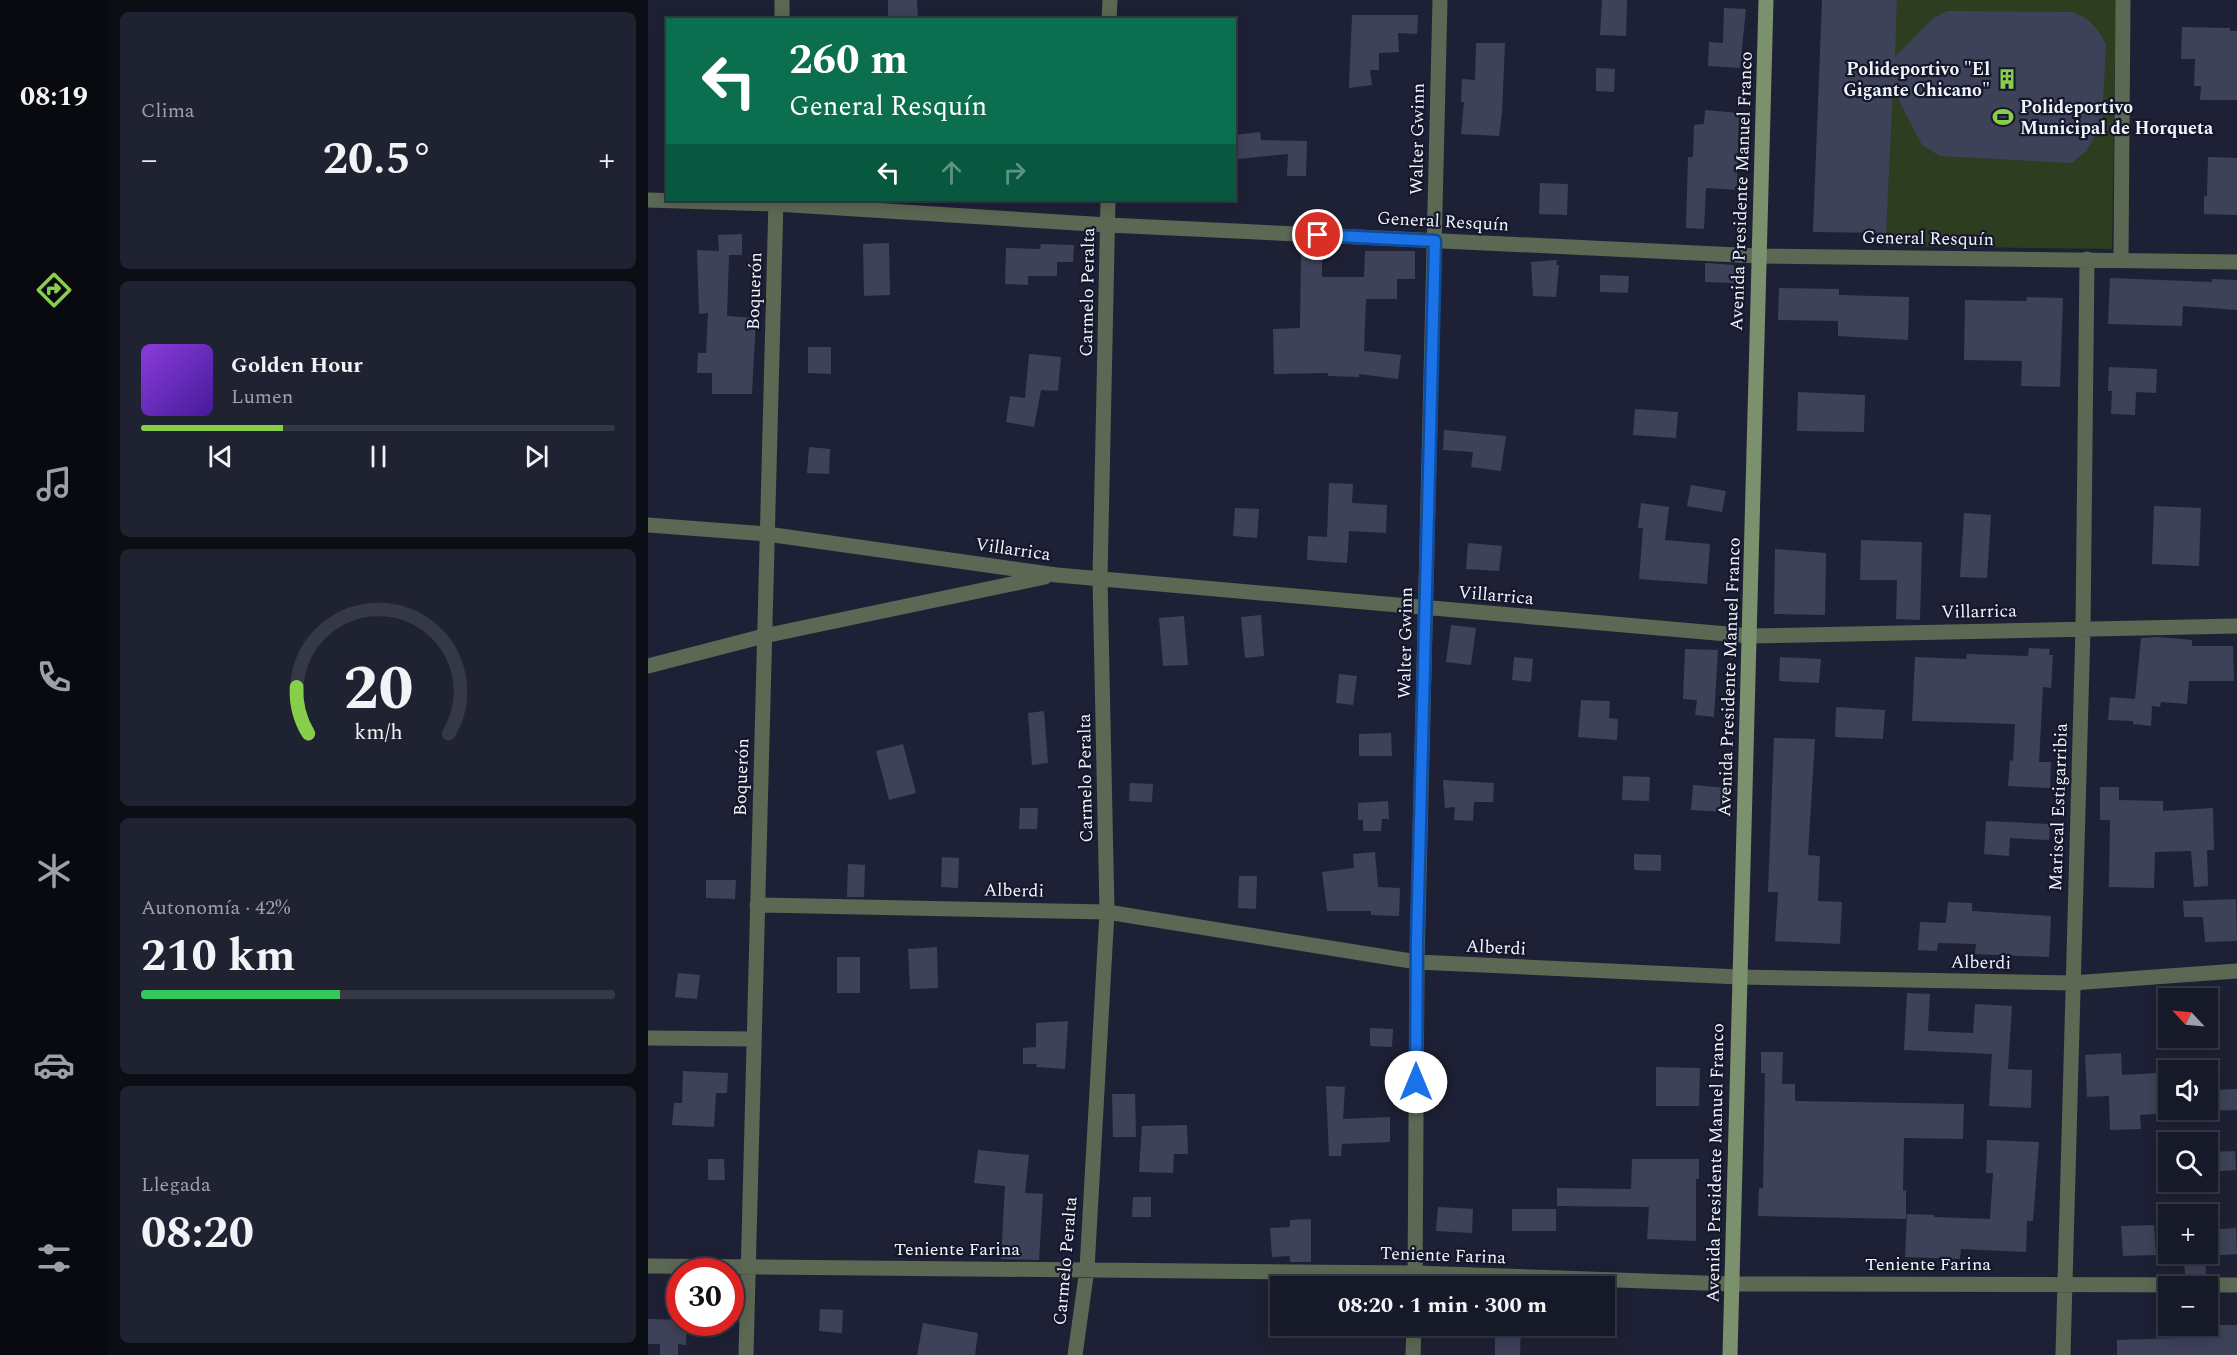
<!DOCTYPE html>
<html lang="es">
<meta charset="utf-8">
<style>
body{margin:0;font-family:Spectral,serif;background:#1f2230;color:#f1f3f6;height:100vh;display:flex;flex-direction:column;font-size:22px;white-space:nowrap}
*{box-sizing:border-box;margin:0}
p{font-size:20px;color:#9ea0a8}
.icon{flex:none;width:33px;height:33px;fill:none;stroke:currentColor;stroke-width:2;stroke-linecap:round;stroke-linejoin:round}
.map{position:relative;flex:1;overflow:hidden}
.drawer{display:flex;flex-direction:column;gap:12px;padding:12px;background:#0c0e16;width:540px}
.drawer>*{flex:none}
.top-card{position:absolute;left:18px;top:18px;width:570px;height:183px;border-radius:0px;box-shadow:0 3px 15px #0003,0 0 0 2px #353845;background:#0b6e4f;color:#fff;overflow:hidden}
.needle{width:39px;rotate:296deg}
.buttons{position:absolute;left:1510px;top:988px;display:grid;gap:12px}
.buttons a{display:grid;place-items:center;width:60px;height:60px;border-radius:0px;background:#161928;box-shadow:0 3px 15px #0003,0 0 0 2px #353845;font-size:30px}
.speed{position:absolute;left:18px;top:1258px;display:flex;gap:12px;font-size:30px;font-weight:700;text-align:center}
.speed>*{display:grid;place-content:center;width:78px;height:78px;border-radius:50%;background:#161928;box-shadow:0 3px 15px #0003,0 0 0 2px #353845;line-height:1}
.speed .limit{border:9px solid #d22;background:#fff;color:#111}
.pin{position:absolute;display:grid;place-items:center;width:51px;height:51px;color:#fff;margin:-26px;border:3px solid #fff;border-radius:50%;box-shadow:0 2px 6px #0007}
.me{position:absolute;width:66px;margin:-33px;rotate:0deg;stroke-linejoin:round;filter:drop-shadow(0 0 4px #0008)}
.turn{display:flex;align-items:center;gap:21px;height:126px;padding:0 24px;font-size:27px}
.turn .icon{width:78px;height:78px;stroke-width:2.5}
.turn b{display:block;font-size:42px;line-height:51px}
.lanes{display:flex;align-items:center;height:57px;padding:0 24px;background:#0003;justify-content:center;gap:30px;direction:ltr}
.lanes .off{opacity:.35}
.big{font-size:45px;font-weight:700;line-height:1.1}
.drawer .card{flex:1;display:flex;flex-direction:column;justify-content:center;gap:9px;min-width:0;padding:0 21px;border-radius:9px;background:#1f2230}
.drawer .dial{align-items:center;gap:0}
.dial svg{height:156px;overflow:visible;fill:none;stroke:#353845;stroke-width:7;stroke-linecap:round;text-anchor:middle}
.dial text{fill:#f1f3f6;stroke:none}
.song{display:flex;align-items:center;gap:18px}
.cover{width:72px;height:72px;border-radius:9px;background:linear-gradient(135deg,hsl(270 70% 55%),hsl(260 70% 35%))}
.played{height:6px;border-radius:3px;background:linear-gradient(90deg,#87cf4b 30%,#353845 30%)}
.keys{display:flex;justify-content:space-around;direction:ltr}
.heat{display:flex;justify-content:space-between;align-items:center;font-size:33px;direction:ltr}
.charge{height:9px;border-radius:4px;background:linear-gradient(90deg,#34c759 42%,#353845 0)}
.trip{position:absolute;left:622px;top:1276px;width:345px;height:60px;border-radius:0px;background:#161928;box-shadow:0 3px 15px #0003,0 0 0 2px #353845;font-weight:700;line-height:60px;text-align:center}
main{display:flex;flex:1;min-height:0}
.tab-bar{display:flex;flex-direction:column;width:108px;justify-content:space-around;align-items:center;background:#090a10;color:#9ea0a8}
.tab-bar .icon{width:42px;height:42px}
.tab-bar .current{color:#87cf4b}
.tab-bar b{font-size:27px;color:#f1f3f6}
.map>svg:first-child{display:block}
</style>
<main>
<nav class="tab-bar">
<b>08:19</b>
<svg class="icon current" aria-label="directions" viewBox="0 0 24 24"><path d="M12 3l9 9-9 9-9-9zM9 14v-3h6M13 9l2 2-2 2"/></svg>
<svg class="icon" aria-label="music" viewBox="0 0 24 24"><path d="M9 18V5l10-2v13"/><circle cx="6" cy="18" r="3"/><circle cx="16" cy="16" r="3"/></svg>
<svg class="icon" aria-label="phone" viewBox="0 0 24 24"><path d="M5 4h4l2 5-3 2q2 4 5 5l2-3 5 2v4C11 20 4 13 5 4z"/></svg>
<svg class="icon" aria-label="climate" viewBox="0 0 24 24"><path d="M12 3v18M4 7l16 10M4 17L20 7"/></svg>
<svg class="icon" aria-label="car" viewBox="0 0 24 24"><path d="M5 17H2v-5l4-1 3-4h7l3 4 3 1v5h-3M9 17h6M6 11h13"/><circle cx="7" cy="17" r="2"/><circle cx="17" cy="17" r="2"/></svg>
<svg class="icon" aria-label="filters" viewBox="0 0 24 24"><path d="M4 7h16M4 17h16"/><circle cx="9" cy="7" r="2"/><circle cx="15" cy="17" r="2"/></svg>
</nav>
<section class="drawer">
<div class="card"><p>Clima</p>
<div class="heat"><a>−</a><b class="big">20.5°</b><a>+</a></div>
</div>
<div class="card">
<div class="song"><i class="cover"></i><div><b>Golden Hour</b><p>Lumen</p></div></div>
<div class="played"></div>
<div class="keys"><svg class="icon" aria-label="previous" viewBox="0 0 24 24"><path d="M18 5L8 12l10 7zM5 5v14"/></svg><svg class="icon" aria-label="pause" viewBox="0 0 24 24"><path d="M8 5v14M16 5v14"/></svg><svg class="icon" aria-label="next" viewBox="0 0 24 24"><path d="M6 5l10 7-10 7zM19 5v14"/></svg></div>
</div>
<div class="card dial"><svg viewBox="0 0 100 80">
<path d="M14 69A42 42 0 1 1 86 69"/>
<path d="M14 69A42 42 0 0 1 8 45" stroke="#87cf4b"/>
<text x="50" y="56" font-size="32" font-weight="700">20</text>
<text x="50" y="72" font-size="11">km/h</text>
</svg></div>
<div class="card"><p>Autonomía · 42%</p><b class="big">210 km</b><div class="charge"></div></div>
<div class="card"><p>Llegada</p><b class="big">08:20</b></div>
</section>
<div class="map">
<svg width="1589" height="1355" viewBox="0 0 1589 1355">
<rect width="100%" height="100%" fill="#1e2135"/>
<path fill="#2c3d20" d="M1249,0H1468L1464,249L1237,246Z"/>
<path fill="#3e4259" d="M240,0H269L270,20H240Z
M954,0H979L978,36L952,35Z
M1174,0H1249L1247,57L1285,18L1299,11L1425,12L1439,19L1449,29L1458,44L1454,124L1438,151L1424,163L1292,156L1274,145L1245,89L1238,233L1165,232Z
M1076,8L1098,9L1092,68L1060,66L1061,42L1075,43Z
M704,15H770L769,34L750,33L751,52L731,53V70H722L724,85L701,88Z
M1534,27L1582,28V31H1589V100H1552L1553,86H1546L1547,59H1533Z
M828,43H857L854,113L851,136L813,134L816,102H813L814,79L827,80Z
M948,68L967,69L966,92L948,91Z
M1057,110L1091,113L1089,190L1058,188L1056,229L1038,228L1040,157H1045L1046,125L1056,124Z
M612,132L613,140L659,141L658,176H639L640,154L590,159L587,135Z
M1560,157L1589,158V215L1556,214V196H1559Z
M892,183L920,184L919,215L891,214Z
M94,234V255H81L79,316L108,318L104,394H64V373H49L50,353H58L60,313L51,314L49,250L71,251L70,235Z
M241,243L242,295L216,296L215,244Z
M393,244L426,245L425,262H409V276H380V285L357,284L358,248L392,249Z
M653,251H674V277H716L717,251H767V279H749V299H718L716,351L753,355L750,379L711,374V377L680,376V373L626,374L625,329L652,328Z
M909,260L908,265H911L908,297L885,296L883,262Z
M1057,263L1086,265V283L1057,282Z
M952,275L981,276L980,293L952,292Z
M1462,278L1564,282V279L1589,280V310L1535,306L1534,326L1460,324Z
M1131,288L1191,289V295L1261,297L1260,340L1190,336V321L1130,320Z
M1379,297L1415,298L1412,387L1373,386L1374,361L1316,360L1317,300L1378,301Z
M160,347H183V374L160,373Z
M381,354L413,357L410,391L393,390L386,427L358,422L362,396L377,398Z
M1461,367L1509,369L1508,393L1488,392L1487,415L1463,414L1464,391H1460Z
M1150,392L1217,395L1216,432L1149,431Z
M987,409L1030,412L1028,438L985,435Z
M796,430L858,436L853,471L823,467L825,452L795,450Z
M161,447L182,449L181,474L159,473Z
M681,483L705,484L704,503L739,505L738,533L701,531L699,563L659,560L660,536L679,537Z
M1043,485L1078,491L1074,512L1039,506Z
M993,503L1021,507L1017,540L1062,544L1059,584L991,579L995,528H990Z
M1506,506L1553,508L1551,566L1504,564Z
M587,508L611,509L609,538L585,536Z
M1316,513L1343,515L1339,578L1312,577Z
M1213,540L1274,542L1272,620L1248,619L1249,580H1212Z
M820,543L854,546L851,571L818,569Z
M1127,549L1178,553L1177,615L1126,614Z
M613,615L616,656L597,658L593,617Z
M536,616L540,665L515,666L511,618Z
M803,625L828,628L823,665L798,662Z
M1510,637L1544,640V646H1585L1586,681H1541L1539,704L1513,702L1512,707L1504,706L1503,726L1485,724V721L1460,720L1462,697L1487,699L1493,638Z
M1381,648L1402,649L1401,655H1405L1403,688L1395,687L1391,762H1403L1402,788L1360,786L1362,760L1365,761L1367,724L1264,721L1267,657L1318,659L1319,654L1380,656Z
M1037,649L1070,650L1066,717L1047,715L1049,700L1035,699Z
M866,657L885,659L883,682L864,680Z
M1132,657L1173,659L1171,683L1131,681Z
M691,674L709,676L705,705L688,703Z
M933,700L962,701L961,718L970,719L969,740L930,737Z
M1188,707L1237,710L1235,739L1187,737Z
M396,711L400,763L384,765L380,713Z
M743,733L744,756H711V734Z
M1126,738L1167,739L1160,855L1172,856L1170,901L1194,902L1192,944L1127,941L1130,892H1120Z
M255,744L268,793L241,800L228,751Z
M975,776L1002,777L1001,801L974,800Z
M795,780L846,783L845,802H826L825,821L806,820L807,807L797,808Z
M482,783L505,784L504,802L481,801Z
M1045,785L1079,788L1077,812L1043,810Z
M1452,787H1471V800L1515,801V811L1565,808L1566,850H1559L1560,886L1546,887L1543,851L1507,852L1506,888L1461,887L1462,820H1452Z
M740,801L741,819H734L733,831H715V820H710V803Z
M372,808H390L389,829H371Z
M1338,821L1402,824L1401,840L1362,838L1361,856L1336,854Z
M727,852L730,887L752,888L751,916L723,915V911H679L674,872L706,868L705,854Z
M986,854L1013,855V871L986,870Z
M294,857L311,858L310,888L293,887Z
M200,864L217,865L216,897H199Z
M591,876H609L608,909L590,908Z
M58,880H88L87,899L58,898Z
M1588,899L1589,941L1557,942L1555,917H1536L1535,901Z
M1300,902L1324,903V911L1403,916L1401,957L1327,954L1328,944L1290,943L1289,951L1270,950L1272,922L1298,923Z
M289,947L290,988L262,989L260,949Z
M189,957H212V993H189Z
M30,973L52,975L49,999L27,997Z
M1259,993L1282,994L1280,1031L1325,1033L1327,1004L1364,1006L1360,1069L1384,1070L1383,1108L1341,1106L1344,1054L1256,1050Z
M420,1021L417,1069L388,1067L389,1064H375V1048L388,1047V1023Z
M722,1028L745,1029L744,1047L722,1046Z
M1113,1052H1135L1134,1084H1147V1101L1316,1104L1315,1139L1256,1138L1255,1191L1258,1190V1219L1110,1216L1111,1188H1115L1116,1134L1117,1073H1113Z
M1473,1053L1474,1075L1509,1073L1510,1093L1521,1092V1113L1492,1115L1493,1129L1462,1130L1461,1096L1439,1097L1437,1055Z
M1008,1067L1052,1068L1051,1106H1008Z
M35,1071L80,1073L79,1093H68L66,1127L24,1125L26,1103H34Z
M678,1086L697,1087L695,1119L742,1117V1142L694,1144L693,1156H681Z
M1589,1089V1110L1560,1111V1090Z
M464,1094H487L488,1137H465Z
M539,1125L540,1154H526L525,1173L491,1172L494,1126Z
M1339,1140L1391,1142L1385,1221H1379L1378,1252L1313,1249L1312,1259L1257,1257L1259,1214L1286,1215V1217L1342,1219L1345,1173H1338Z
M330,1150L381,1155L377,1193L395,1194L391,1260L353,1259L357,1186L326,1183Z
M1587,1151L1588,1170L1561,1172L1560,1152Z
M60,1159H76L77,1180H60Z
M984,1159H1051V1179H1048V1241L999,1239L1001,1207L909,1206V1188L983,1189Z
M485,1197H503V1217H484Z
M790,1207L825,1209L824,1233L788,1231Z
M864,1209H908V1231H864Z
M663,1219V1262H642V1256L624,1257L622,1228L642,1227V1220Z
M1506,1225L1508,1255L1475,1256L1473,1226Z
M1588,1228L1589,1254L1560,1256V1230Z
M1536,1254H1557L1558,1275H1537Z
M172,1309L195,1310L194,1333L171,1331Z
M0,1319L32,1320V1323H39L38,1345L30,1344V1355H12V1344H0Z
M275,1323L330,1333L327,1355H269Z
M1560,1325H1589V1355H1469V1340L1560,1337Z
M847,1326H873L872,1355H847Z"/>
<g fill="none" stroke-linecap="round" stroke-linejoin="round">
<path stroke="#5b6853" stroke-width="15" d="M134,20V0
M461,20L462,0
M0,200L128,204L460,225L1111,256L1589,262
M1473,260L1475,0
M0,525L119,534L409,575L1102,636L1589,626
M0,666L116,636L397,577
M109,905L459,912L769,962L1091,977L1424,983L1589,971
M0,1038L106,1039
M0,1266L767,1273L1084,1284L1589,1285
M767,1287L769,962L792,0
M98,1355L128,200
M427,1355L439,1269L459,912L452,578L460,200
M765,1355L766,1326
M1415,1355L1435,628L1439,259"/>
<path stroke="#7b906d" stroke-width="15" d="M1082,1355L1118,0"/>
</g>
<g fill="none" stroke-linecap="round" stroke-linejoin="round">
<g stroke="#114b97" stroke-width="15">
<path id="route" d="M670,235L787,241L769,939L768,1082"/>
</g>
<use href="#route" stroke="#1a73e8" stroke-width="10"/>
</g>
<defs>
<g id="building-bare" transform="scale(1.62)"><path d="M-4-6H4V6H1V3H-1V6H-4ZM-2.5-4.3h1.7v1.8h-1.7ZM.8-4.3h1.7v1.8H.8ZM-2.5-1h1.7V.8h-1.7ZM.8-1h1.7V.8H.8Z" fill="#87cf4b" stroke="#15172b" stroke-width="2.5" paint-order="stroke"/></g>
<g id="stadium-bare" transform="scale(1.62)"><path d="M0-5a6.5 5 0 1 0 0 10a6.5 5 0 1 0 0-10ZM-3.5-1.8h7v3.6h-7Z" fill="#87cf4b" stroke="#15172b" stroke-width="2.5" paint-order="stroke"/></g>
</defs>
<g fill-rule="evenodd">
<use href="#building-bare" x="1359" y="79"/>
<use href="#stadium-bare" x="1355" y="117"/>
</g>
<g text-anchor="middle" stroke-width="4.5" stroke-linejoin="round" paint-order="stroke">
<g font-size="18" font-weight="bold" fill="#f2f4fc" stroke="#15172b" text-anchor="end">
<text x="1342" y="75">Polideportivo "El<tspan x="1342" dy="21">Gigante Chicano"</tspan></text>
<text x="1372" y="113" text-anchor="start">Polideportivo<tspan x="1372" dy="21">Municipal de Horqueta</tspan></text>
</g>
<g font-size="18" fill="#f2f4fc" stroke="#15172b">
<text transform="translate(769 139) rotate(-89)" y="6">Walter Gwinn</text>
<text transform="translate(1093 191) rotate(-88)" y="6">Avenida Presidente Manuel Franco</text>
<text transform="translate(795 221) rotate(3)" y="6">General Resquín</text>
<text transform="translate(1280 238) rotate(1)" y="6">General Resquín</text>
<text transform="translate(106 291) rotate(-88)" y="6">Boquerón</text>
<text transform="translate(439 292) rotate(-89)" y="6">Carmelo Peralta</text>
<text transform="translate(365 549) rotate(8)" y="6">Villarrica</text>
<text transform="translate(848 595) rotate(5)" y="6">Villarrica</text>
<text transform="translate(1331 611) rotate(-1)" y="6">Villarrica</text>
<text transform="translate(757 643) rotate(-89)" y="6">Walter Gwinn</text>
<text transform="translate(1081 677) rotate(-88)" y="6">Avenida Presidente Manuel Franco</text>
<text transform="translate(93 777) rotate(-88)" y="6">Boquerón</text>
<text transform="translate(437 778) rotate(-91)" y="6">Carmelo Peralta</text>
<text transform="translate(1410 807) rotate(-88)" y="6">Mariscal Estigarribia</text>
<text transform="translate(366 890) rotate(1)" y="6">Alberdi</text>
<text transform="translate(848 947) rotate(3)" y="6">Alberdi</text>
<text transform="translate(1333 962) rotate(1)" y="6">Alberdi</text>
<text transform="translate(1067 1163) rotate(-89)" y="6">Avenida Presidente Manuel Franco</text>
<text x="309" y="1255">Teniente Farina</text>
<text transform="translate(795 1255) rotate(2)" y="6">Teniente Farina</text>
<text transform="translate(417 1261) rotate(-85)" y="6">Carmelo Peralta</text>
<text x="1280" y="1270">Teniente Farina</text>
</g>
</g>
</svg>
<div class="buttons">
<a><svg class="needle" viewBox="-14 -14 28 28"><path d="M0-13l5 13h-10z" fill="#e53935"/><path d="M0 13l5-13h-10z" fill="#9ea0a8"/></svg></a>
<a><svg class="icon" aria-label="sound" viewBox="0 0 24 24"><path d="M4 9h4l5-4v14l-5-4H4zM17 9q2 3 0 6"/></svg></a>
<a><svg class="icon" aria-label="search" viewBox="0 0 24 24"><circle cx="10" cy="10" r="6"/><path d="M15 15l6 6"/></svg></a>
<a>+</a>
<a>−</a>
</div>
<div class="speed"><div class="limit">30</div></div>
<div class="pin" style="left:670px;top:235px;background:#d93025"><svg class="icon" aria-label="arrive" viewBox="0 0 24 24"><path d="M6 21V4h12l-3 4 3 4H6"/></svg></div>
<svg class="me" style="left:768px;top:1082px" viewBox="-20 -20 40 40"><circle r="19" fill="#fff"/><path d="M0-13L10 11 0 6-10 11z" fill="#1a73e8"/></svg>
<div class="trip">08:20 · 1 min · 300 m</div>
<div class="top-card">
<div class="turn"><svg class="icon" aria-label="left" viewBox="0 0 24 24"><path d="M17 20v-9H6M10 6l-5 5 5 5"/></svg><div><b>260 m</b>General Resquín</div></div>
<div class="lanes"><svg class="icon" aria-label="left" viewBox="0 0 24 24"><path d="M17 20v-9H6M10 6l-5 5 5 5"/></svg><svg class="icon off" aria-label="ahead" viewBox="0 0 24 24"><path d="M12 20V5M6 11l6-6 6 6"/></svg><svg class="icon off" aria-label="right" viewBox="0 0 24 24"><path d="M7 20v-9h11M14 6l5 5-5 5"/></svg></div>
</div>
</div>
</main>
